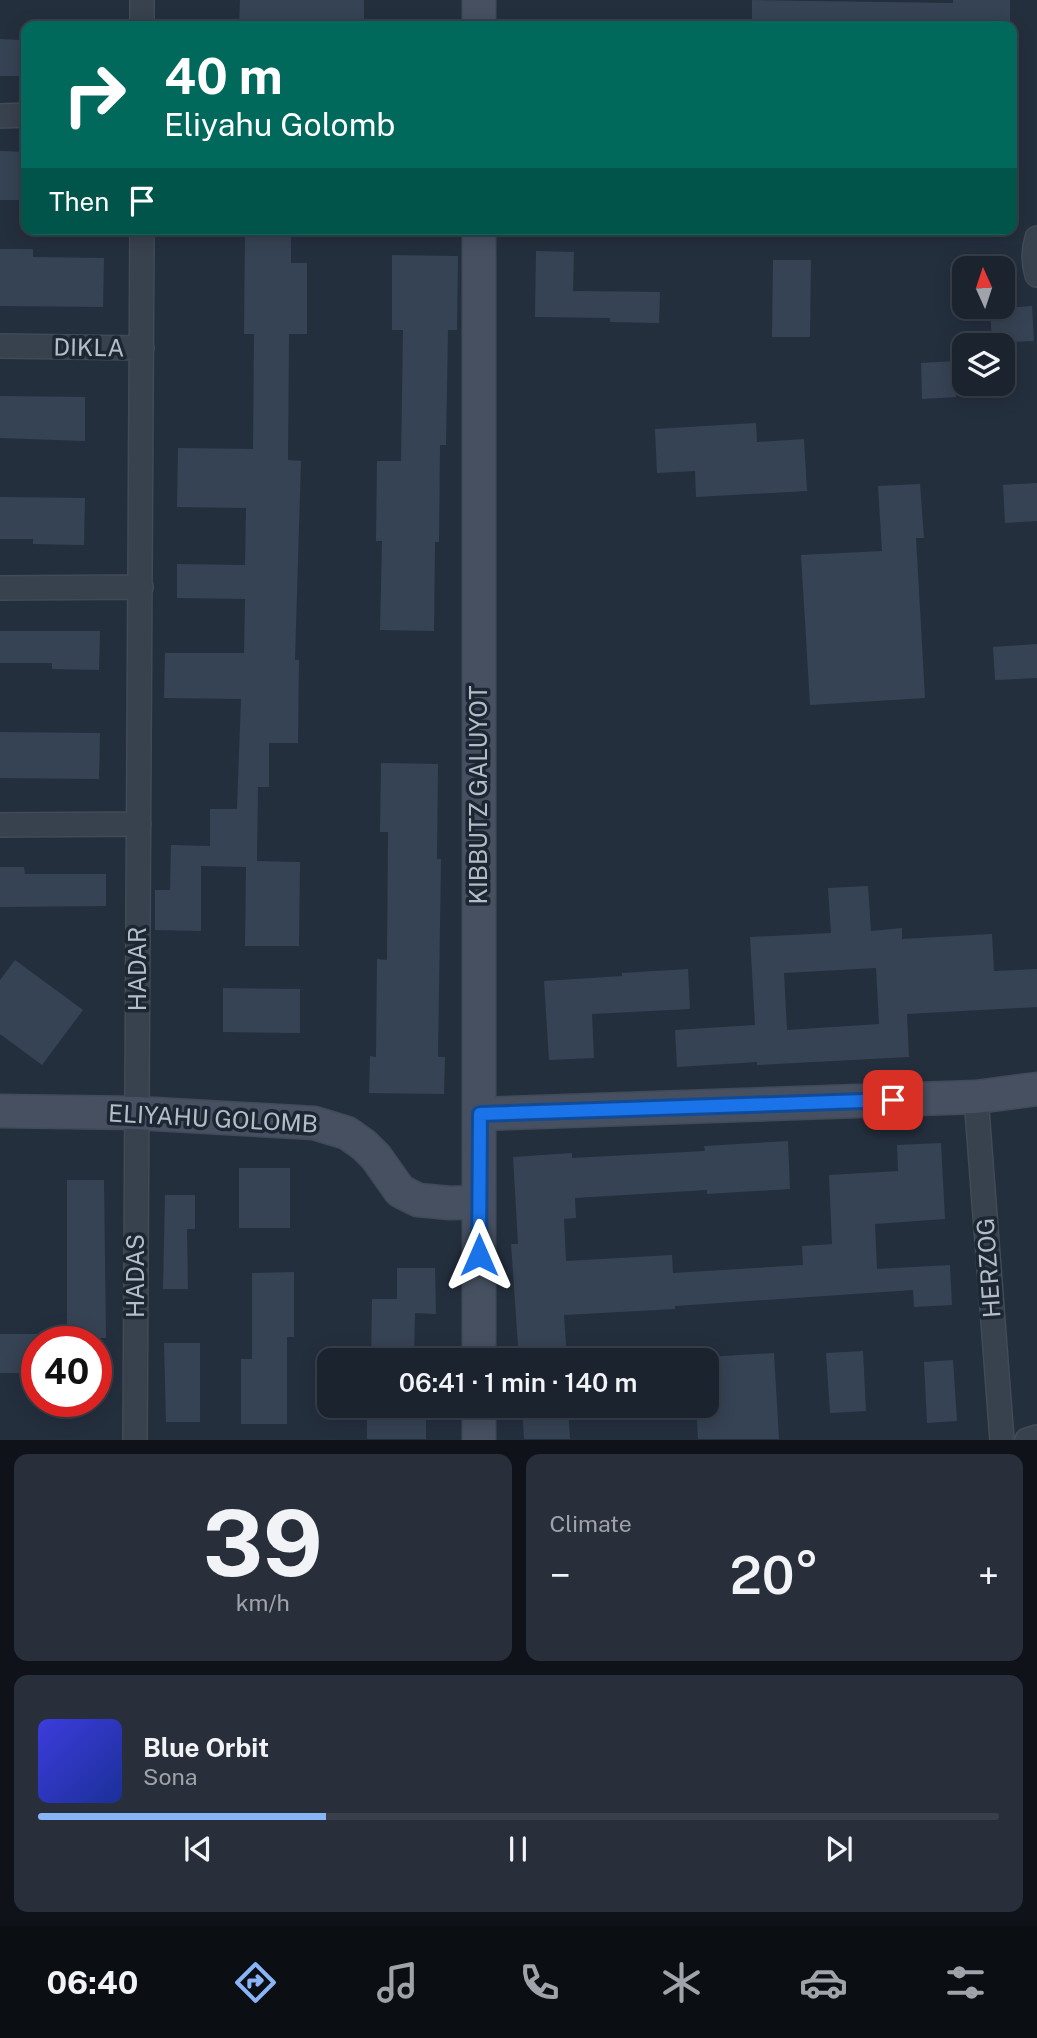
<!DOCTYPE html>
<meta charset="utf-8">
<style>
body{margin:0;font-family:"Public Sans",sans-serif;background:#282f3a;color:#f1f3f6;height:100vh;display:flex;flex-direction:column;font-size:26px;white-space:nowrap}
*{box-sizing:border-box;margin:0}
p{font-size:23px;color:#a0a4aa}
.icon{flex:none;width:38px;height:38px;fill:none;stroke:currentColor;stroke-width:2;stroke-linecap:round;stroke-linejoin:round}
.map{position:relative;height:1440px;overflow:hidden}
.sheet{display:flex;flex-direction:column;gap:14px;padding:14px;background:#0f1319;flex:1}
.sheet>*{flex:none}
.guide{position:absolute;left:21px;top:21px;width:996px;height:214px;border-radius:14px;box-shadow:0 4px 18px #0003,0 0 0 2px #39404a;background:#00695c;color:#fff;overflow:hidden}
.needle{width:46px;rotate:357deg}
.tools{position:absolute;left:952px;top:256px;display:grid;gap:14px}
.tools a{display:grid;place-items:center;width:63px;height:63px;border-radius:14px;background:#1b232e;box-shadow:0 4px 18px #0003,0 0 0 2px #39404a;font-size:35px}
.speed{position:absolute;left:21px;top:1326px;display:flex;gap:14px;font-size:35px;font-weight:700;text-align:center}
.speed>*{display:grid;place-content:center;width:91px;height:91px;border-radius:50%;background:#1b232e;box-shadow:0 4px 18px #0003,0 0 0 2px #39404a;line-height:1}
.speed .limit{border:10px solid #d22;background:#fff;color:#111}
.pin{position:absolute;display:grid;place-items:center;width:60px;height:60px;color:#fff;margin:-30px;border-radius:14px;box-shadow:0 4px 10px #0006}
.me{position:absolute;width:77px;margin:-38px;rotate:0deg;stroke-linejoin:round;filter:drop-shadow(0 0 5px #0008)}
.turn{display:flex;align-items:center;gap:24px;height:147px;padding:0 28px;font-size:32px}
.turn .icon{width:91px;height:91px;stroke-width:2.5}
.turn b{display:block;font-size:49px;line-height:60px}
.then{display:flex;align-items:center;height:66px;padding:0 28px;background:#0003;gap:14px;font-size:26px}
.big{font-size:52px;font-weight:600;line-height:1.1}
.sheet .widget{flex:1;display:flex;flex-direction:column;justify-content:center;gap:10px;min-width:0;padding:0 24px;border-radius:14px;background:#282f3a}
.sheet .dial{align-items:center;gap:0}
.dial b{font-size:91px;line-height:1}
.song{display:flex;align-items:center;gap:21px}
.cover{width:84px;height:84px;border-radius:10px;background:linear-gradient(135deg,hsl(240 70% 55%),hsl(230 70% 35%))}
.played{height:7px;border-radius:4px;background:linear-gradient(90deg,#8ab4f8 30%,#39404a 30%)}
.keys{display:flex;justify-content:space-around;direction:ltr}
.heat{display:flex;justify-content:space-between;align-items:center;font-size:38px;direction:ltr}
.sheet .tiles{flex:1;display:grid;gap:14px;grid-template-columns:1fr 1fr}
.widget:last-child{grid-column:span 2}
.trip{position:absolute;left:317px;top:1348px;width:402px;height:70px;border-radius:14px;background:#1b232e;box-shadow:0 4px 18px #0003,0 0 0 2px #39404a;font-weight:600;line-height:70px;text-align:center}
.tab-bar{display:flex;height:112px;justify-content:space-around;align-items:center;background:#0b0e12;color:#a0a4aa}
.tab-bar .icon{width:49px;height:49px}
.tab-bar .current{color:#8ab4f8}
.tab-bar b{font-size:32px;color:#f1f3f6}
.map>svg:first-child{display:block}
</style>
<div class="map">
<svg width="1037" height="1440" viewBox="0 0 1037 1440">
<rect width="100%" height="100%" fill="#242f3e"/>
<path fill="#364354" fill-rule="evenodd" d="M240,0H364V26H239Z
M752,0L953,3V0H1010V26H752Z
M0,39L21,40L20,76H0Z
M0,151L26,152V200H0Z
M245,229H291V263H307V334H289L288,460L301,461L295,660H299L298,743H269V787H258L257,861L300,862L299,946H245L246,867L201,866V931L155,930V890H170L171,845L210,846V809H237L241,699L164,698L165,653H244L245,599L177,598V564L245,565L246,508L177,507L178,448L253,449L254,334H244Z
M0,249H33V257L104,258L103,307L0,306Z
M536,251L574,252L573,291L660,292L659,323L610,322V318L535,317Z
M392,255L458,256L457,330H448L446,445H440L439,542H435L434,631L380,630L382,541H376L377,461H401L403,330H392Z
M773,260H811L810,337H772Z
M1032,306L1034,341L992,343L990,309Z
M954,361L956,397L922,399L921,363Z
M0,396L85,397V441L0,438Z
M756,423L757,442L804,439L807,491L696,497L695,471L657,473L655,429Z
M1037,483V521L1005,523L1003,485Z
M920,484L924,538H916L925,698L810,705L801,555L882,551L878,486Z
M0,497L85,498L84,545L33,544V539H0Z
M0,631H100L99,670L52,669V663H0Z
M1037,644V678L995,680L993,647Z
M0,732L100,733L99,779L0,778Z
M381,763L438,764L437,859H441L438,1057H445L444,1094L369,1093L370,1056L376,1057L377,959L387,960L388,832H380Z
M0,867H24L25,874H106V906L0,907Z
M868,886L871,931L902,928V939L992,934L994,971L1037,969V1007L907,1014L909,1057L757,1065V1062L677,1067L675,1030L755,1025L750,937L831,933L828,888ZM876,968L879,1024L787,1030L784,973Z
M15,960L83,1010L42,1065L0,1034V980Z
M688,969L690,1009L592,1014L594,1058L549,1060L544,981L622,976V973Z
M223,988L300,989V1033L223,1032Z
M788,1141L790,1189L707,1194V1190L575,1198L576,1218L564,1219L566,1261L672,1255L673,1273L803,1265L802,1246L832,1244L829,1175L898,1171L897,1145L941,1143L945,1219L875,1224L877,1269L950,1265L952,1305L914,1307L913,1290L675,1306V1309L564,1315L567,1360H519L511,1244H518L513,1157L572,1153V1158L705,1151L704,1146Z
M239,1168H290V1228H239Z
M67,1180H104L106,1338H67Z
M165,1195H195V1229H187L188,1289H163Z
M397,1268H435L436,1314L415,1313L414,1360H371L372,1299H397Z
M294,1272V1337H287V1424H241V1359H252V1273Z
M0,1334H37V1373H0Z
M164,1343H200V1422H166Z
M863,1351L866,1411L830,1413L826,1353Z
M774,1353L779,1439H698L696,1405H707V1357Z
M953,1360L957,1421L927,1423L924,1362Z
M367,1405H426V1439H367Z
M522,1405H568L570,1439H524Z"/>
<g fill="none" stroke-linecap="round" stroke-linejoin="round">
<g stroke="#414a57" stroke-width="26">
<path id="street" d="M142,0V26
M0,116L26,115
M1037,238C1033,251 1033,262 1037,275
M0,346L142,348
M0,588L141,587
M0,825L139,824
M976,1097L1002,1440
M135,1440L142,229
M1027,1440L1037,1437"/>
</g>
<g stroke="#414a57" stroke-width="35">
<path id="secondary" d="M479,26V0
M479,229V1360
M0,1111L137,1113L314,1123L347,1133L364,1145L376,1157L400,1191L418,1200L450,1203L479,1202
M480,1114L976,1097L1037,1089
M479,1440V1405"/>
</g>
<use href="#street" stroke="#38414e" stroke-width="23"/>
<use href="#secondary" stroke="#465061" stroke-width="32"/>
</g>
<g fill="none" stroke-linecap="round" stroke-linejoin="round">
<g stroke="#114b97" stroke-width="18">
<path id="route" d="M479,1255L480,1114L893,1100"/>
</g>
<use href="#route" stroke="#1a73e8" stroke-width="12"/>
</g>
<g text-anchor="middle" stroke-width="7" stroke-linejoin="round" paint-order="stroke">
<g font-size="24" fill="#b4bcc9" stroke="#1d2633">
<text transform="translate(89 348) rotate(1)" y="8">DIKLA</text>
<text transform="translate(479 795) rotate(-90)" y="8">KIBBUTZ GALUYOT</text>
<text transform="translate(138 969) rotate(-90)" y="8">HADAR</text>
<text transform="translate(213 1119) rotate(3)" y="8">ELIYAHU GOLOMB</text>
<text transform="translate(989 1268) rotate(-94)" y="8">HERZOG</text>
<text transform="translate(136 1276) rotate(-90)" y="8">HADAS</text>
</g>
</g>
</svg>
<div class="tools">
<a><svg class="needle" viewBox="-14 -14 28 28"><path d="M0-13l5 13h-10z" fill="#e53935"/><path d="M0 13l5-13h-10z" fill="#a0a4aa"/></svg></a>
<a><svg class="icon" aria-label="layers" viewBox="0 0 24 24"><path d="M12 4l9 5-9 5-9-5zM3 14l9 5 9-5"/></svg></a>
</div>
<div class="speed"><div class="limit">40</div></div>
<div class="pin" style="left:893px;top:1100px;background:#d93025"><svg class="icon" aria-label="arrive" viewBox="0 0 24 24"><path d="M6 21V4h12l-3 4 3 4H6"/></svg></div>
<svg class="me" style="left:479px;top:1255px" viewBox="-20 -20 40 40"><path d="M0-17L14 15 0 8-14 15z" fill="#1a73e8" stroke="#fff" stroke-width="4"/></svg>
<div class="trip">06:41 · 1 min · 140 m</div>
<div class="guide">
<div class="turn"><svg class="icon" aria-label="right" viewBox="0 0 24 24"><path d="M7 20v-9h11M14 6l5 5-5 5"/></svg><div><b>40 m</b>Eliyahu Golomb</div></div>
<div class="then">Then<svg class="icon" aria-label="arrive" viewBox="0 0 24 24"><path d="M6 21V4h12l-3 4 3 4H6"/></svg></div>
</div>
</div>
<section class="sheet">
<div class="tiles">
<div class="widget dial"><b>39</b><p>km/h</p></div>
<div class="widget"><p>Climate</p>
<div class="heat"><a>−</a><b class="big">20°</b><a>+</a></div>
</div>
<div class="widget">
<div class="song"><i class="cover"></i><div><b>Blue Orbit</b><p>Sona</p></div></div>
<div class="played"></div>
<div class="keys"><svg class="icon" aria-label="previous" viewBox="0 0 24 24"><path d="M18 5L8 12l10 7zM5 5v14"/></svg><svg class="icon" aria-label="pause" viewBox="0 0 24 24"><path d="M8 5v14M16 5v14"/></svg><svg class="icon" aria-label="next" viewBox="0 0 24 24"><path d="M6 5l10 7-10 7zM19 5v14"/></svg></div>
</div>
</div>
</section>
<nav class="tab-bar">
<b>06:40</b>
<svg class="icon current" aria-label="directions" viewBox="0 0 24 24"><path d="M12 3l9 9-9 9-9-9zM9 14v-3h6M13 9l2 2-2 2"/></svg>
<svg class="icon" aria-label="music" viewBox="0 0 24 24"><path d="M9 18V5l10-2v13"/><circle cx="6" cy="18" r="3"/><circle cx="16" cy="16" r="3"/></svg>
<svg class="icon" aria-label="phone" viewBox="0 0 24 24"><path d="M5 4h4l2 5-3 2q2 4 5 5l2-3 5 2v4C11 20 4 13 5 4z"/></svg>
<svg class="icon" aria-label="climate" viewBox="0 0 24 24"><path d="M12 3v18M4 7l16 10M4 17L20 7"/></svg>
<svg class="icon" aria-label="car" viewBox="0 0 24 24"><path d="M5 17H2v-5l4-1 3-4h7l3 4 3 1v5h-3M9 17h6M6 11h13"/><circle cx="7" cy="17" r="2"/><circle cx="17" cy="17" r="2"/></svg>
<svg class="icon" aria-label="filters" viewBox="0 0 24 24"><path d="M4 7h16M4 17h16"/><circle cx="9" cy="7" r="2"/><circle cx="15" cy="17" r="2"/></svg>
</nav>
